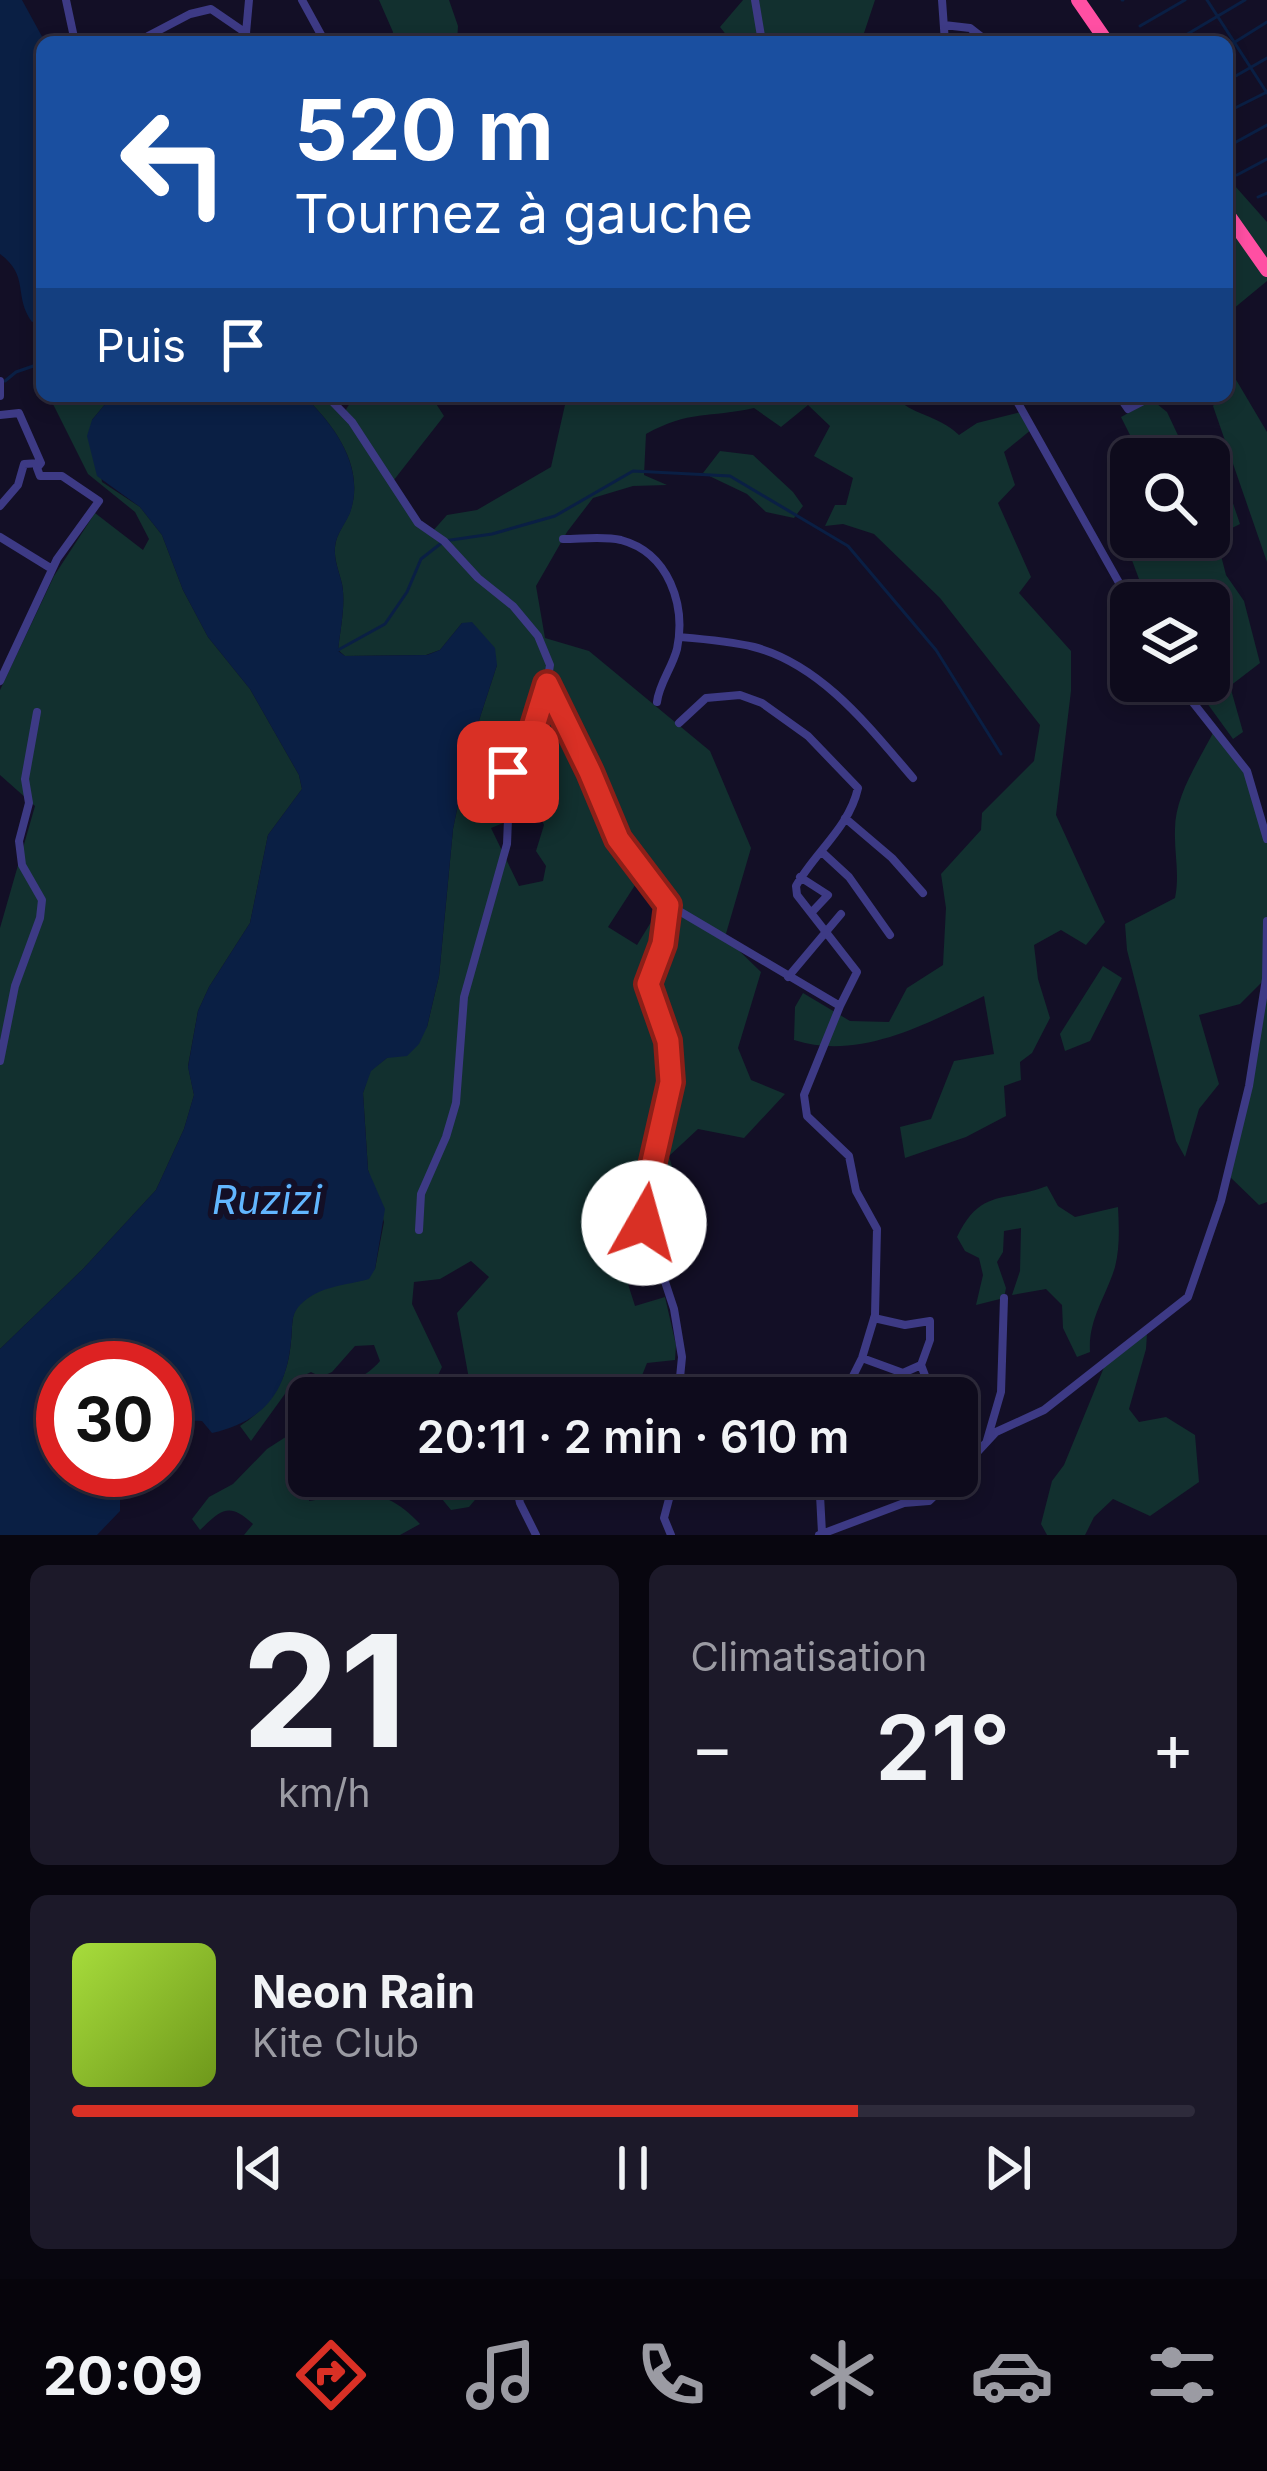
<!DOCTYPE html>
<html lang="fr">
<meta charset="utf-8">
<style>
body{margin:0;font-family:Inter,sans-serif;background:#1c1929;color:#f1f3f6;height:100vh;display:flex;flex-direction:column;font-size:45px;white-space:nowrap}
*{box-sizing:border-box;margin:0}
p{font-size:39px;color:#9b9ba3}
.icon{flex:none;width:66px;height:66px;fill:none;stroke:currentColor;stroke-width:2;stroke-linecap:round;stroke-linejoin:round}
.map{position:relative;height:1535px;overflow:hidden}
.drawer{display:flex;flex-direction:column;gap:30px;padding:30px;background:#08060f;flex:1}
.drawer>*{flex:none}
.guide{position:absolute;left:36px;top:36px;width:1197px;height:366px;border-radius:18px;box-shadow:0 6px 18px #0003,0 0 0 3px #2e2b3b;background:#1a4fa0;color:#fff;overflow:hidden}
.fabs{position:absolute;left:1110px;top:438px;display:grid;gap:24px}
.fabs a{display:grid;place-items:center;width:120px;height:120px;border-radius:18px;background:#0e0b1c;box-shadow:0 6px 18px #0003,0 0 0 3px #2e2b3b;font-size:60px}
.speed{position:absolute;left:36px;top:1341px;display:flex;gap:24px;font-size:60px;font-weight:700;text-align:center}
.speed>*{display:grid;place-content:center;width:156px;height:156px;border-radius:50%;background:#0e0b1c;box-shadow:0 6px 18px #0003,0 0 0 3px #2e2b3b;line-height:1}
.speed .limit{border:18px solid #d22;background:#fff;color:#111}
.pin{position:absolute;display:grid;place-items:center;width:102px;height:102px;color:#fff;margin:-51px;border-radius:24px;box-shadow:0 6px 18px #0006}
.me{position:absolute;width:132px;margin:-66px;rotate:7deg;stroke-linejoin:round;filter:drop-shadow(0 0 9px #0008)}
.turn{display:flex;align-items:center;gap:42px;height:252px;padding:0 60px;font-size:54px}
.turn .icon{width:156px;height:156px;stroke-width:2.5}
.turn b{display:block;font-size:84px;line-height:102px}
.then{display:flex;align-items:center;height:114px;padding:0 60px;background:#0003;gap:24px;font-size:45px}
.big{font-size:90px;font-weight:600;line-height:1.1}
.drawer .card{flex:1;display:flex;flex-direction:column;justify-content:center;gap:18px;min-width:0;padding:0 42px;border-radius:18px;background:#1c1929}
.drawer .dial{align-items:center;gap:0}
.dial b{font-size:156px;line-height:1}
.song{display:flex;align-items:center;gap:36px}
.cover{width:144px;height:144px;border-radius:18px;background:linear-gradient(135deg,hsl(80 70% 55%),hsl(80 70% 35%))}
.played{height:12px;border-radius:6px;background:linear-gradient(90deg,#d93025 70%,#2e2b3b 70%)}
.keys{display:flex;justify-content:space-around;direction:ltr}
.heat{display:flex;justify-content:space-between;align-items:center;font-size:66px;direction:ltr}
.drawer .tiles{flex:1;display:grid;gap:30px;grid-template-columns:1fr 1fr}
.card:last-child{grid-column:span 2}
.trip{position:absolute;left:288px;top:1377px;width:690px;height:120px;border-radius:18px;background:#0e0b1c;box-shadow:0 6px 18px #0003,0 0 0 3px #2e2b3b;font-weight:600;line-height:120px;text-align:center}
.tabs{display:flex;height:192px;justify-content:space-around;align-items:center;background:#06040b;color:#9b9ba3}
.tabs .icon{width:84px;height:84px}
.tabs .current{color:#d93025}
.tabs b{font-size:54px;color:#f1f3f6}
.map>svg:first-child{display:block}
</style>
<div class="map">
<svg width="1267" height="1535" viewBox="0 0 1267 1535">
<rect width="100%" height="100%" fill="#130f26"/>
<path fill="#12302f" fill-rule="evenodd" d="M379,0H449L458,26L457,42H390L393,32Z
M743,0H875L861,42H732L720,27Z
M1227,177L1267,222V281L1227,314Z
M1235,378L1267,432V562L1213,406L1220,396H1227V388Z
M49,396H112L92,420L102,482L140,507L162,535L183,590L208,637L250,689L299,775L302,789L268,835L250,923L209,987L198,1011L188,1066L194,1095L184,1129L156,1190L83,1269L0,1349V928L35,806L0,775V690L54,576L95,513L143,550L149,539L135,512L88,474Z
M304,396H327L344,413L354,396H431L444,416L390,485L431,533L447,515L477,510L551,467L567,396H895C910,415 937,414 959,435L977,423L1021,412L1032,429L1004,452L1015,485L998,503L1031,577L1019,593L1071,651V691L1056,815L1105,922L1086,945L1061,930L1034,945L1038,979L1050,1018L1032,1053L1020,1062L1021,1080L1004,1086L1006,1116L966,1137L905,1158L900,1127L931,1119L954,1061L994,1054L984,996C926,1024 859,1061 794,1040L795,1007L803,993L850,1021L889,1022L907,988L943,965L946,908L941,874L981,830L982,813L1034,761L1040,725L940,598L874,534L843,524L825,526L835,505H846L853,478L814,456L830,426L808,405L781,427L754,408C709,418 689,410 646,434L644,475L667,485L633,486L593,498L567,532L536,586L545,638L589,651L710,751L751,848L725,937L761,972L738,1048L751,1080L785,1094L744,1138L698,1129L669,1156L683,1205L672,1230L673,1266L628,1284L635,1306L665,1297L676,1345L675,1360L647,1363L633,1398L597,1394L596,1398H465L471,1390L457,1313L489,1277L471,1261L440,1279L414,1282L412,1304L442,1367L427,1398H331C345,1382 365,1379 380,1361L374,1345L355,1346L332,1372L321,1377L311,1372L295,1380L251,1441L240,1426C272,1405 288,1380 291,1341C293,1328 290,1315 299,1305C318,1286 351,1279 375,1269L384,1222L368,1170L363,1093L370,1071L427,1027L439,976L453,829L469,751L497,665L462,623L440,650L426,655L345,656L338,650C340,630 346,605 342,584C339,571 334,561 335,547C336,534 345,524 350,512C366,467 334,425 304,396ZM537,809L544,825L536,851L546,866L543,881L519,886L491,828ZM639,879L667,896L637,945L608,927Z
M1152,400L1167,412L1183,446L1173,451L1175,459H1136L1134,455L1138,451L1121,417Z
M720,451L753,455L793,492L803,506L794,518L766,512L747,494L703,473Z
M1218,459L1240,524L1216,536L1226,575L1244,601L1260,663L1230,686L1243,732L1233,739L1191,681H1209V603H1148L1130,555L1148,545L1144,537H1209V463Z
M1215,729L1240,759L1267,839V1202L1259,1205L1227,1174L1249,1086L1264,980L1240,1004L1199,1015L1219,1084L1199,1109L1185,1157L1176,1141L1127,950L1125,924L1175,898C1180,873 1174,854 1175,829C1175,795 1200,759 1215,729Z
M1103,966L1122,978L1090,1041L1065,1051L1060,1034Z
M1047,1186L1058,1206L1075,1217L1118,1207C1119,1227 1120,1247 1115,1267C1106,1297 1088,1319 1090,1352L1077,1357L1063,1328L1062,1305L1046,1289L1012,1295L1020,1271L1021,1228L1004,1231L1003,1252L997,1262L1006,1288L1004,1298L976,1305L983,1275L979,1258L965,1251L957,1237C981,1187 1004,1203 1047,1186Z
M1147,1334L1146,1349L1129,1409L1139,1422L1166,1417L1195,1435L1199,1482L1150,1516L1113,1499L1094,1517L1085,1535H1047L1041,1524L1052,1481L1064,1465L1107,1360Z
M309,1422V1501C360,1495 381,1483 420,1524L400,1535H244L253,1524C229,1502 222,1509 200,1530L192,1519L209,1497L233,1484L267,1449Z
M399,1476H495L469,1507L451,1510L442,1499Z"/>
<path fill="#0a1f44" d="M0,0H22L45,42H42V319L32,322C13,296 30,276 0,254Z
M112,396H304C334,425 366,467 350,513C345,525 336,534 335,547C334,561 339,571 342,584C346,605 340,630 338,651L345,656L427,655L440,650L462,623L472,622L495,648L497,665L469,751L453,829L439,976L427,1027L419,1044L407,1056L387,1058L371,1071L363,1093L368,1170L385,1209L375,1269L369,1279C345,1286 320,1285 300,1305C290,1315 293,1328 291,1341C286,1394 263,1421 212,1433L202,1421L165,1419V1368H63V1470H124L120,1480V1511L97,1535H0V1349L83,1269L156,1190L184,1129L194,1095L188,1067L198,1011L209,987L250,923L268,835L302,789L299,775L250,689L208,637L183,590L162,535L140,507L97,476L87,436L92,420Z"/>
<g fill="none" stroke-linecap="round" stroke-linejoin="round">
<path stroke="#0a1f44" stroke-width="3" d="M1122,0H1123
M1207,0L1267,93
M1140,26L1185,0
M1174,42L1245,0
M1227,47L1267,22
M1227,81L1267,58
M1227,112L1265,93
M1227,147L1267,125
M1237,175L1267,159
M1258,197L1267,193
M5,381L16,372L42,363
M338,650L385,624L407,592L421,559L444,541L492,534L555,516L633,471L730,476L848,546L936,650L1001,754"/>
<path stroke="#3d3a85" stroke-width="8" d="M66,0L75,42
M302,0L325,42
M755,0L762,42
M942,0L945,42
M944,25L970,28L988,42
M246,33L249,0
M148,36L190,14L211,9L246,33L250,42
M0,381V396
M327,396L352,422L418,523L444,541L478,578L513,606L538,636L550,665L547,684L590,772L618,839L668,905L663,943L648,984L668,1041L671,1082L642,1212L674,1309L682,1357L678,1398
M1014,396L1131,604
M1119,396L1128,409L1153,396
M0,415L19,413L41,463L37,468L40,476H62L99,501L57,559L0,681
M0,506L18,485L24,464L40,463
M0,537L52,569
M563,539C582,539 604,536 621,540C669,553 686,605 677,649C672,668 659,684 657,702
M679,637C704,639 730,641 754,647C822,665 870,728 913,778
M1176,681L1247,771L1267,839
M679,723L706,698L740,695L762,703L808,736L858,788C849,828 815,852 796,886L797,895L857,972L840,1006
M845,818L892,858L923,893
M823,853L849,877L890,935
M800,877L828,895L812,912
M669,905L840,1006L804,1095L807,1116L849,1156L856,1191L877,1229L875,1315L862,1358L842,1398
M788,977L841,914
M0,1061L15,986L40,918L42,900L22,865L19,841L29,803L25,779L37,712
M419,1230L421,1194L446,1137L456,1103L464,997L507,844L508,819L501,788L508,772L526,752L546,687
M874,1318L905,1325L930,1321V1340L921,1365
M862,1358L903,1373L921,1365L929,1386L926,1398
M987,1440L1001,1392L1004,1298
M957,1474L996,1432L1044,1410L1188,1297L1221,1201L1249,1086L1266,979L1267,921
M514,1476L520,1503L536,1535
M819,1476L822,1533
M671,1535L664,1518L675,1476
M819,1535L904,1503L929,1501L955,1476"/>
<path stroke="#ff4fa3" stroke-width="14" d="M1078,0L1107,42
M1227,213L1267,270"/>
</g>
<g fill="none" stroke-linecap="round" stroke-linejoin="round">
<g stroke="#8d1f18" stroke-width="30">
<path id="route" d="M508,772L526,752L547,684L590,772L618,839L668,905L663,944L648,984L668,1041L671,1082L644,1201V1223"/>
</g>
<use href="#route" stroke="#d93025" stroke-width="21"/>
</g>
<g text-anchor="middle" stroke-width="12" stroke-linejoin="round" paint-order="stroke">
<g font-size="39" font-style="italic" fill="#62b6ff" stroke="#130f26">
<text x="267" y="1214">Ruzizi</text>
</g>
</g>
</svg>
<div class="fabs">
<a><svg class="icon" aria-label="search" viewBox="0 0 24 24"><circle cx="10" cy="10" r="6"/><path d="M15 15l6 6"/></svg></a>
<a><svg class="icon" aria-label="layers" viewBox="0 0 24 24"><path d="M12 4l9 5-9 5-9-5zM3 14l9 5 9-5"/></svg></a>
</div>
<div class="speed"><div class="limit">30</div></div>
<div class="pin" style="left:508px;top:772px;background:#d93025"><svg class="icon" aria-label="arrive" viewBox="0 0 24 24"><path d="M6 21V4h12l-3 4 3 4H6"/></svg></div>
<svg class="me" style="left:644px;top:1223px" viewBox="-20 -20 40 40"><circle r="19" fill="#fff"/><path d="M0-13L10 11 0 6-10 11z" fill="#d93025"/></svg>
<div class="trip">20:11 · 2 min · 610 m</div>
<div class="guide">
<div class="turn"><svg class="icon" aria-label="left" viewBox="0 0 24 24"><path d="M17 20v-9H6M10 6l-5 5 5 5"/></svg><div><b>520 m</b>Tournez à gauche</div></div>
<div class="then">Puis<svg class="icon" aria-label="arrive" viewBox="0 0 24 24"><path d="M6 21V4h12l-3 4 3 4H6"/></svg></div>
</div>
</div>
<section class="drawer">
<div class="tiles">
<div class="card dial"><b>21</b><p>km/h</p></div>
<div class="card"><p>Climatisation</p>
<div class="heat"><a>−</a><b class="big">21°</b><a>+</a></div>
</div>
<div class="card">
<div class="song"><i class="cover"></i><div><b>Neon Rain</b><p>Kite Club</p></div></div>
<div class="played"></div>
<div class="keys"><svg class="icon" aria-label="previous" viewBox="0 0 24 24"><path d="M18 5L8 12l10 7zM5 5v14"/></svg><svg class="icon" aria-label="pause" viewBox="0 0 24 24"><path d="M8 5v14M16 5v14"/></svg><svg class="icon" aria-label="next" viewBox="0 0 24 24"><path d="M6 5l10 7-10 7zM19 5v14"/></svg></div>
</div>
</div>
</section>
<nav class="tabs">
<b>20:09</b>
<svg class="icon current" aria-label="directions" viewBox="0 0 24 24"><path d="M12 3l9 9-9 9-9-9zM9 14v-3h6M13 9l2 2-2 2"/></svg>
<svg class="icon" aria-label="music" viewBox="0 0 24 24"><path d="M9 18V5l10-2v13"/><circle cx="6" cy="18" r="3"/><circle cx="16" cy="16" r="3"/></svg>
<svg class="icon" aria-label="phone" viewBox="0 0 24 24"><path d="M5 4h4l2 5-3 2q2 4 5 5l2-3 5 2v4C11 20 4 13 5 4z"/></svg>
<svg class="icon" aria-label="climate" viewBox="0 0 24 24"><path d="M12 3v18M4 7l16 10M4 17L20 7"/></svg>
<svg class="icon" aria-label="car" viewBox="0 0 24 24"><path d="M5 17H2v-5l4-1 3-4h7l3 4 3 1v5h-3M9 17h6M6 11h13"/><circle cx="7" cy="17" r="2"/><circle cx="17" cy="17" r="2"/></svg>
<svg class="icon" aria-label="filters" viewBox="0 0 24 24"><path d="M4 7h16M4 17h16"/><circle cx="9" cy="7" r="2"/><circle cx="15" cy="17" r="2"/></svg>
</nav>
